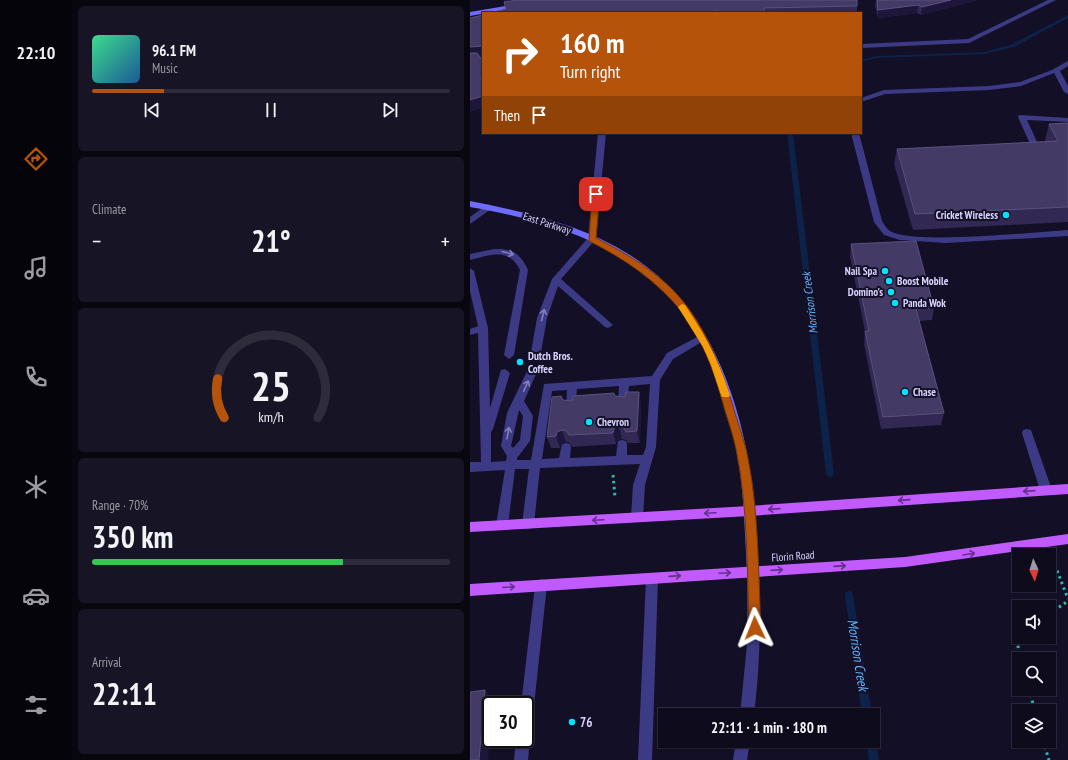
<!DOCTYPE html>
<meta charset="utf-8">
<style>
body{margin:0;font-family:"PT Sans Narrow",sans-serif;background:#171425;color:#f1f3f6;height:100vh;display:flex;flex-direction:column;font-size:15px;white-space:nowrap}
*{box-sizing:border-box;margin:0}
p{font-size:13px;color:#9b9ba3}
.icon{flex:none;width:22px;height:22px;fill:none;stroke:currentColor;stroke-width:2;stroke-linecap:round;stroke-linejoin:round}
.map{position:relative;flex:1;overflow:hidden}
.panel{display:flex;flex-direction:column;gap:6px;padding:6px;background:#08060f;width:398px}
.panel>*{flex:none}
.top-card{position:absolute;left:12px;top:12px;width:380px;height:122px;border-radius:0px;box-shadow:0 1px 3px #0004,0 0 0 1px #2e2b3b;background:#b45309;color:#fff;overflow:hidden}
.needle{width:26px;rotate:176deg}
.buttons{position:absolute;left:542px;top:548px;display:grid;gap:8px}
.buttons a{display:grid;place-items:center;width:44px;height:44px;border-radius:0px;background:#0e0b1c;box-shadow:0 1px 3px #0004,0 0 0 1px #2e2b3b;font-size:20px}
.speed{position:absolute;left:12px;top:696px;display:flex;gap:8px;font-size:20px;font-weight:700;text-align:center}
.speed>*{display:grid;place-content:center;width:52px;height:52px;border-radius:50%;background:#0e0b1c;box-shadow:0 1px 3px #0004,0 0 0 1px #2e2b3b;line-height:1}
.speed .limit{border:2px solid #111;border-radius:6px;background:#fff;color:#111}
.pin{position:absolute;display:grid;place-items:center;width:34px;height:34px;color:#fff;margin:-17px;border-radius:8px;box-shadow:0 2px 6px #0006}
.me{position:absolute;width:44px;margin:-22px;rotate:358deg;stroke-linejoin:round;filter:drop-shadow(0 0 3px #0008)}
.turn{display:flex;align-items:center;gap:14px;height:84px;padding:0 12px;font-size:18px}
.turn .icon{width:52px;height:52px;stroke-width:2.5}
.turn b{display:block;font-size:28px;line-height:34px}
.then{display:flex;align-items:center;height:38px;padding:0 12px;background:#0003;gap:8px;font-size:15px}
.big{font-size:30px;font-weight:800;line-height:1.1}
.panel .card{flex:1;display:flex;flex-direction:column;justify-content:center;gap:6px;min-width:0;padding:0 14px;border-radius:6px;background:#171425}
.panel .dial{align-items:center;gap:0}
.dial svg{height:104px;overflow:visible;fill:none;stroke:#2e2b3b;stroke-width:7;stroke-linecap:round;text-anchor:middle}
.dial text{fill:#f1f3f6;stroke:none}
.song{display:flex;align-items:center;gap:12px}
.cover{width:48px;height:48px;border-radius:6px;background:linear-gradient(135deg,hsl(150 70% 55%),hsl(210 70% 35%))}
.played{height:4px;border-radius:2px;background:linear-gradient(90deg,#b45309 20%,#2e2b3b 20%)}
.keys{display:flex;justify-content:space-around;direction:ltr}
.heat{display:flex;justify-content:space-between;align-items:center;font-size:22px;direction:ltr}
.charge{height:6px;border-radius:3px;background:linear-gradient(90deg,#34c759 70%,#2e2b3b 0)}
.trip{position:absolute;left:188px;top:708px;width:222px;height:40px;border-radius:0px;background:#0e0b1c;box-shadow:0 1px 3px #0004,0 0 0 1px #2e2b3b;font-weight:800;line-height:40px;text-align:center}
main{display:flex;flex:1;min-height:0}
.tab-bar{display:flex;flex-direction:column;width:72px;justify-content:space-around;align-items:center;background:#06040b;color:#9b9ba3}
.tab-bar .icon{width:28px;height:28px}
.tab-bar .on{color:#b45309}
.tab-bar b{font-size:18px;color:#f1f3f6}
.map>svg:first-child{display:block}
</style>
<main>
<nav class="tab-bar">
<b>22:10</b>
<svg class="icon on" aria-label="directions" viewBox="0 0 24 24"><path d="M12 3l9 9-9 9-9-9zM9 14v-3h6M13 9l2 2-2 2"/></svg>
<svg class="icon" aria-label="music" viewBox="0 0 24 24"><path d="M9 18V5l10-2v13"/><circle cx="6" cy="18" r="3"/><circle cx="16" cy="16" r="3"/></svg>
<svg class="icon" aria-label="phone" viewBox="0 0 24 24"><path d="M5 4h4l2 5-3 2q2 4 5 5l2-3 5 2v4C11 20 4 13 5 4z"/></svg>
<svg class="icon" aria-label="climate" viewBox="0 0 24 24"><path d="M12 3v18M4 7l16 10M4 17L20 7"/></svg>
<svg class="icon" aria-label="car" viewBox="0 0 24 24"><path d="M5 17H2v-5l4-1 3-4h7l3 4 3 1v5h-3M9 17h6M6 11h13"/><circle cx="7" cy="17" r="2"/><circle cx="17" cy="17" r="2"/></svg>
<svg class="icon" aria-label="filters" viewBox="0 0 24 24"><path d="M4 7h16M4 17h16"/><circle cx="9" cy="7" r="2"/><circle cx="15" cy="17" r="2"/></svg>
</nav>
<section class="panel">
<div class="card">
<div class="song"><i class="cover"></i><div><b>96.1 FM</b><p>Music</p></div></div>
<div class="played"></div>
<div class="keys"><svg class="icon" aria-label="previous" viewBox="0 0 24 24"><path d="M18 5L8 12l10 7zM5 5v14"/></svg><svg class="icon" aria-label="pause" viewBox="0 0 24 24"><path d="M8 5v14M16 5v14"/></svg><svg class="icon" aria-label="next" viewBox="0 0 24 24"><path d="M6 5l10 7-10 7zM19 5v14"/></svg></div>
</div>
<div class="card"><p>Climate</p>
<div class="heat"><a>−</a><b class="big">21°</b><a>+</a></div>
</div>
<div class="card dial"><svg viewBox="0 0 100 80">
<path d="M14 69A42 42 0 1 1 86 69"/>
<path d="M14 69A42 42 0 0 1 9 39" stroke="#b45309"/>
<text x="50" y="56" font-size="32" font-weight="700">25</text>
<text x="50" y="72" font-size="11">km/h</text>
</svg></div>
<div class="card"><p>Range · 70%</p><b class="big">350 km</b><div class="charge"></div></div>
<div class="card"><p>Arrival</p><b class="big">22:11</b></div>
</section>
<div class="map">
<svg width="598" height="760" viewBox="0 0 598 760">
<rect width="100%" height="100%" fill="#130f26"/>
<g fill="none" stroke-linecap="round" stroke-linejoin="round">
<path fill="#0c2248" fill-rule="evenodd" d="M598,15V18L544,47L515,54L407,58L391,62V60L407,56L515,52L540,45Z
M317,133H323L364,474L363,476L360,477L357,476L356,474Z
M379,591L382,592L383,595L402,715H392L375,595L376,592Z
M403,737L406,741L409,760H399L396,741H403Z"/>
<path stroke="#2fb8b0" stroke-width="3" stroke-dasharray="2.5 3.5" stroke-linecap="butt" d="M143,475L145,497
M585,565L598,599
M579,614L598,601
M549,635L546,638L551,659
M559,689L565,711
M573,741L579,760"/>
<path fill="#3d3a85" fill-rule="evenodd" d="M578,0H586L499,43L391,48V44L498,39Z
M598,61V66L590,71L598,86V94L594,92L584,73L551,86L519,90L415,94L391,102V98L414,90L519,86L550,82L582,70Z
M549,115L598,118V122L557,120L568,144L564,146L560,144L548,117Z
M128,133H136L126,239L91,279L143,325L138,328L135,327L88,286L77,318L71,352L66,356L61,352L67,318L82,279L118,238Z
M381,133H389L412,221C414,224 417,229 420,231C442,245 566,232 598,230V236L476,243L430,240L414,235L404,222Z
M18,204L22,207L21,209L0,224V217Z
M24,249C42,248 51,254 58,270L44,355L39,359L34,355L50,270C39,247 20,255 0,260V254Z
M0,268L4,271L18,328L20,408L31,370L35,369L40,373L23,429L21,432V462L36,461L37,456L31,446L37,413L58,369H66L67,372L54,401L63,416L60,441L47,458V460H61L74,384L182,376L197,353L229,336H235L237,338L235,340L203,359L190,380L186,447L175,485L173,517L171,520L167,522L163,520L161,517L163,485L170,464L70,468L64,524L62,528L58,529L54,528L52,524L59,469H45L38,525L36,529L32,530L28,529L26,525L35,470L0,472V462H11L8,333L0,335V329L8,326L0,291ZM180,384L176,447L173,455H157V444L156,441L152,440L148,441L146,456L100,458L101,447L100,444L96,443L92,444L89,458L72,459L82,391L97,390L96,408L97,411H105L107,389L149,386L148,404L149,407H157L159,386ZM49,410L53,416L50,440L43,448L41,446Z
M557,429L561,430L562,433L582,490L580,493L576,495L572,493L570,490L552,433L553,430Z
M182,573L186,574L188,578L182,760H168L176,578L178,574Z
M71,579L75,581L77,585L62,724L60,729L55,731V705H51L65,585L67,581Z
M55,733L58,734L60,739L58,760H44L46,739H55Z"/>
<path fill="#3d3a85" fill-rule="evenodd" d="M283,567L287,568L289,572C291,620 290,667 284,715H270L277,644V572L279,568Z
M266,741H280L277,760H263Z"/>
<path fill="#6f6bff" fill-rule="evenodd" d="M47,4L49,5V7L0,16V12Z
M0,201C61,213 127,228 177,267C237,312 267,392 279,464C286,499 286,536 289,572L287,576L283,577L279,576L277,572C275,536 274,499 269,464C259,403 237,336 194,291C144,239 68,219 0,207Z"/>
<path fill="#c25bff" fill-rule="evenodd" d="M598,484V494L279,516L0,532V522L279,506Z
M598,534V544L435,567L0,596V584L435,557Z"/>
</g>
<path fill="#312854" d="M34,0L387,6V13H20L36,9Z
M406,0H508L451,15L447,13L408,18L405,6Z
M598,123V222L443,230L424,164L427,149L576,142L575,140L579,124Z
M381,244L464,308L462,320L449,321L474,413L471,425L411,429L394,344L395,331L380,257Z
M169,392L171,403L170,443H158L156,440L152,439L147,440L146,444L102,447L100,443L96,442L91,444L90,448H81L77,437L93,400L102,401L145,396L155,397Z"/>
<path fill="#1d163a" d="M34,0H73L35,6Z
M481,0H508L451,15L452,7Z
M448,5L447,13L408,18V10Z
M13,46V56L0,58V47Z
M13,96V108L0,112V100Z
M169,392L171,403L170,443L167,431Z
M149,427L152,439L147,440L146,444L143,433L144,428Z
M92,430L96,442L91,444L90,448L86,436L87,432Z
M15,690L23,701L22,705H21V723L18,760H9Z"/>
<path fill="#433a66" stroke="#5a527e" d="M48,0H387V6L294,8V13H249L248,11L221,13H20L36,9L34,2Z
M407,0H481L452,7L448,5L408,10Z
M13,15V46L0,47V18Z
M0,53H7L13,61V78H10L13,82V96L0,100Z
M598,123V207L445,214L427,149L588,141L579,124Z
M446,241L464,308L446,309L474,413L413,417L395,331H399L381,244Z
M156,392H169L167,431L156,432L154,428L149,427L144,428L143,433L99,435L97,431L92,430L87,432L86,436L77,437L82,397L91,396L93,400L102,401L103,396L144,393L145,396L155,397Z
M15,690L9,760H0V692Z"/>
<defs><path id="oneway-shaft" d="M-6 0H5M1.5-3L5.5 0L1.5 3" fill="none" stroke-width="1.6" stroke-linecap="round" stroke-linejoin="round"/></defs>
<g stroke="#837fbc">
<use href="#oneway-shaft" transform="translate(38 253) rotate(15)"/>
<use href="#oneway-shaft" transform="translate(73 315) rotate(-76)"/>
<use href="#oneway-shaft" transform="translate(56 386) rotate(-66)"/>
<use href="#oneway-shaft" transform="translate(38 433) rotate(-80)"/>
</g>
<g stroke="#623188">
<use href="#oneway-shaft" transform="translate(559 491) rotate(176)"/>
<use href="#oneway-shaft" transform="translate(434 500) rotate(176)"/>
<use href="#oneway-shaft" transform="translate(304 509) rotate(176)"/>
<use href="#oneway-shaft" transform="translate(240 513) rotate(177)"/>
<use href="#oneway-shaft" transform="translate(128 520) rotate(177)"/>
<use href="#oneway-shaft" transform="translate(499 554) rotate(-9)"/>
<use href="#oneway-shaft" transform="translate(370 566) rotate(-4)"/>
<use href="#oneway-shaft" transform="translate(307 570) rotate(-4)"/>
<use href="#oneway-shaft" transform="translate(255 573) rotate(-3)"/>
<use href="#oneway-shaft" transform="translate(205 576) rotate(-4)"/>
<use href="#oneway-shaft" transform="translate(39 587) rotate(-4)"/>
</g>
<path fill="#b45309" stroke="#753606" d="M126,192L130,194L126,238C160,255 196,277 219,309C240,339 251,368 262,403C266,418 272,433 276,449C289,507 288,569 291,628L289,631L285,633L281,631L279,628C277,569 278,507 266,449C263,433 256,416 252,400C243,369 232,338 212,312C187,281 155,259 119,241L122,194Z"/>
<path fill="#f59e0b" d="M212,304L215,305C236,337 248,358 260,395L259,397H252L251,395L241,365L233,347L208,307Z"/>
<g fill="#00e5ff" stroke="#130f26" stroke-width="1.5">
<circle cx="536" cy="215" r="4"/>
<circle cx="415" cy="271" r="4"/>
<circle cx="419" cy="281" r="4"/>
<circle cx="421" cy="292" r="4"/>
<circle cx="425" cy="303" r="4"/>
<circle cx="50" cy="362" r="4"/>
<circle cx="435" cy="392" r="4"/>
<circle cx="119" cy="422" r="4"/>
<circle cx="102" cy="722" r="4"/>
</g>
<g text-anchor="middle" stroke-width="4" stroke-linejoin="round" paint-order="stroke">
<g font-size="11" font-weight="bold" fill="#d9d4ff" stroke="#130f26" text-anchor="start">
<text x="528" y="219" text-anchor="end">Cricket Wireless</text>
<text x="407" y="275" text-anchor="end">Nail Spa</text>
<text x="427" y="285">Boost Mobile</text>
<text x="413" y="296" text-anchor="end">Domino's</text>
<text x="433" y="307">Panda Wok</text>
<text x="58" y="360">Dutch Bros.<tspan x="58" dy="13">Coffee</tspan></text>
<text x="443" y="396">Chase</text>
<text x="127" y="426">Chevron</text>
</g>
<g font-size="11" fill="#d9d4ff" stroke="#130f26">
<text transform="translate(77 223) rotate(18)" y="4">East Parkway</text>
<text transform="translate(323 556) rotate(-4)" y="4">Florin Road</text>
</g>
<g font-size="12" font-style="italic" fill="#62b6ff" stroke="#130f26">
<text transform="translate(340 303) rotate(-97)" y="4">Morrison Creek</text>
</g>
<g font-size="13" font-weight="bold" fill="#d9d4ff" stroke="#130f26" text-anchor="start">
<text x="110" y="727">76</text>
</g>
<g font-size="14" font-style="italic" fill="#62b6ff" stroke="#130f26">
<text transform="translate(388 655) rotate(81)" y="5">Morrison Creek</text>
</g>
</g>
</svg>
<div class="buttons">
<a><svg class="needle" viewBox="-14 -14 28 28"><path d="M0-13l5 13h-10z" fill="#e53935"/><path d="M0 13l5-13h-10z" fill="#9b9ba3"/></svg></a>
<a><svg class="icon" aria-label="sound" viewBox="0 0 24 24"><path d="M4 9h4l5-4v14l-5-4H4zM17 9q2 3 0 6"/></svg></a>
<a><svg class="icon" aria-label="search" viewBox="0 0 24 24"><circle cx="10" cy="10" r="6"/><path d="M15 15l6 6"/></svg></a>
<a><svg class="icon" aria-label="layers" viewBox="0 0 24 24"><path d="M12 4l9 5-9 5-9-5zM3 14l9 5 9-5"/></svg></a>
</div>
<div class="speed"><div class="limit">30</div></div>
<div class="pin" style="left:126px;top:194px;background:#d93025"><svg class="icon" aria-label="arrive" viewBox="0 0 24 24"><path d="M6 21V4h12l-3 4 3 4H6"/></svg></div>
<svg class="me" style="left:285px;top:628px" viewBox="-20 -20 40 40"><path d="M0-17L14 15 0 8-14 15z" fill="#b45309" stroke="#fff" stroke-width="4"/></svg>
<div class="trip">22:11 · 1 min · 180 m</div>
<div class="top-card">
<div class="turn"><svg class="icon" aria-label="right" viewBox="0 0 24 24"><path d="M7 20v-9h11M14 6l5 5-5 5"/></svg><div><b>160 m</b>Turn right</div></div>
<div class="then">Then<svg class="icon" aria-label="arrive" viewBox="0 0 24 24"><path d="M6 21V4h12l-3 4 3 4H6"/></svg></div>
</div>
</div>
</main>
